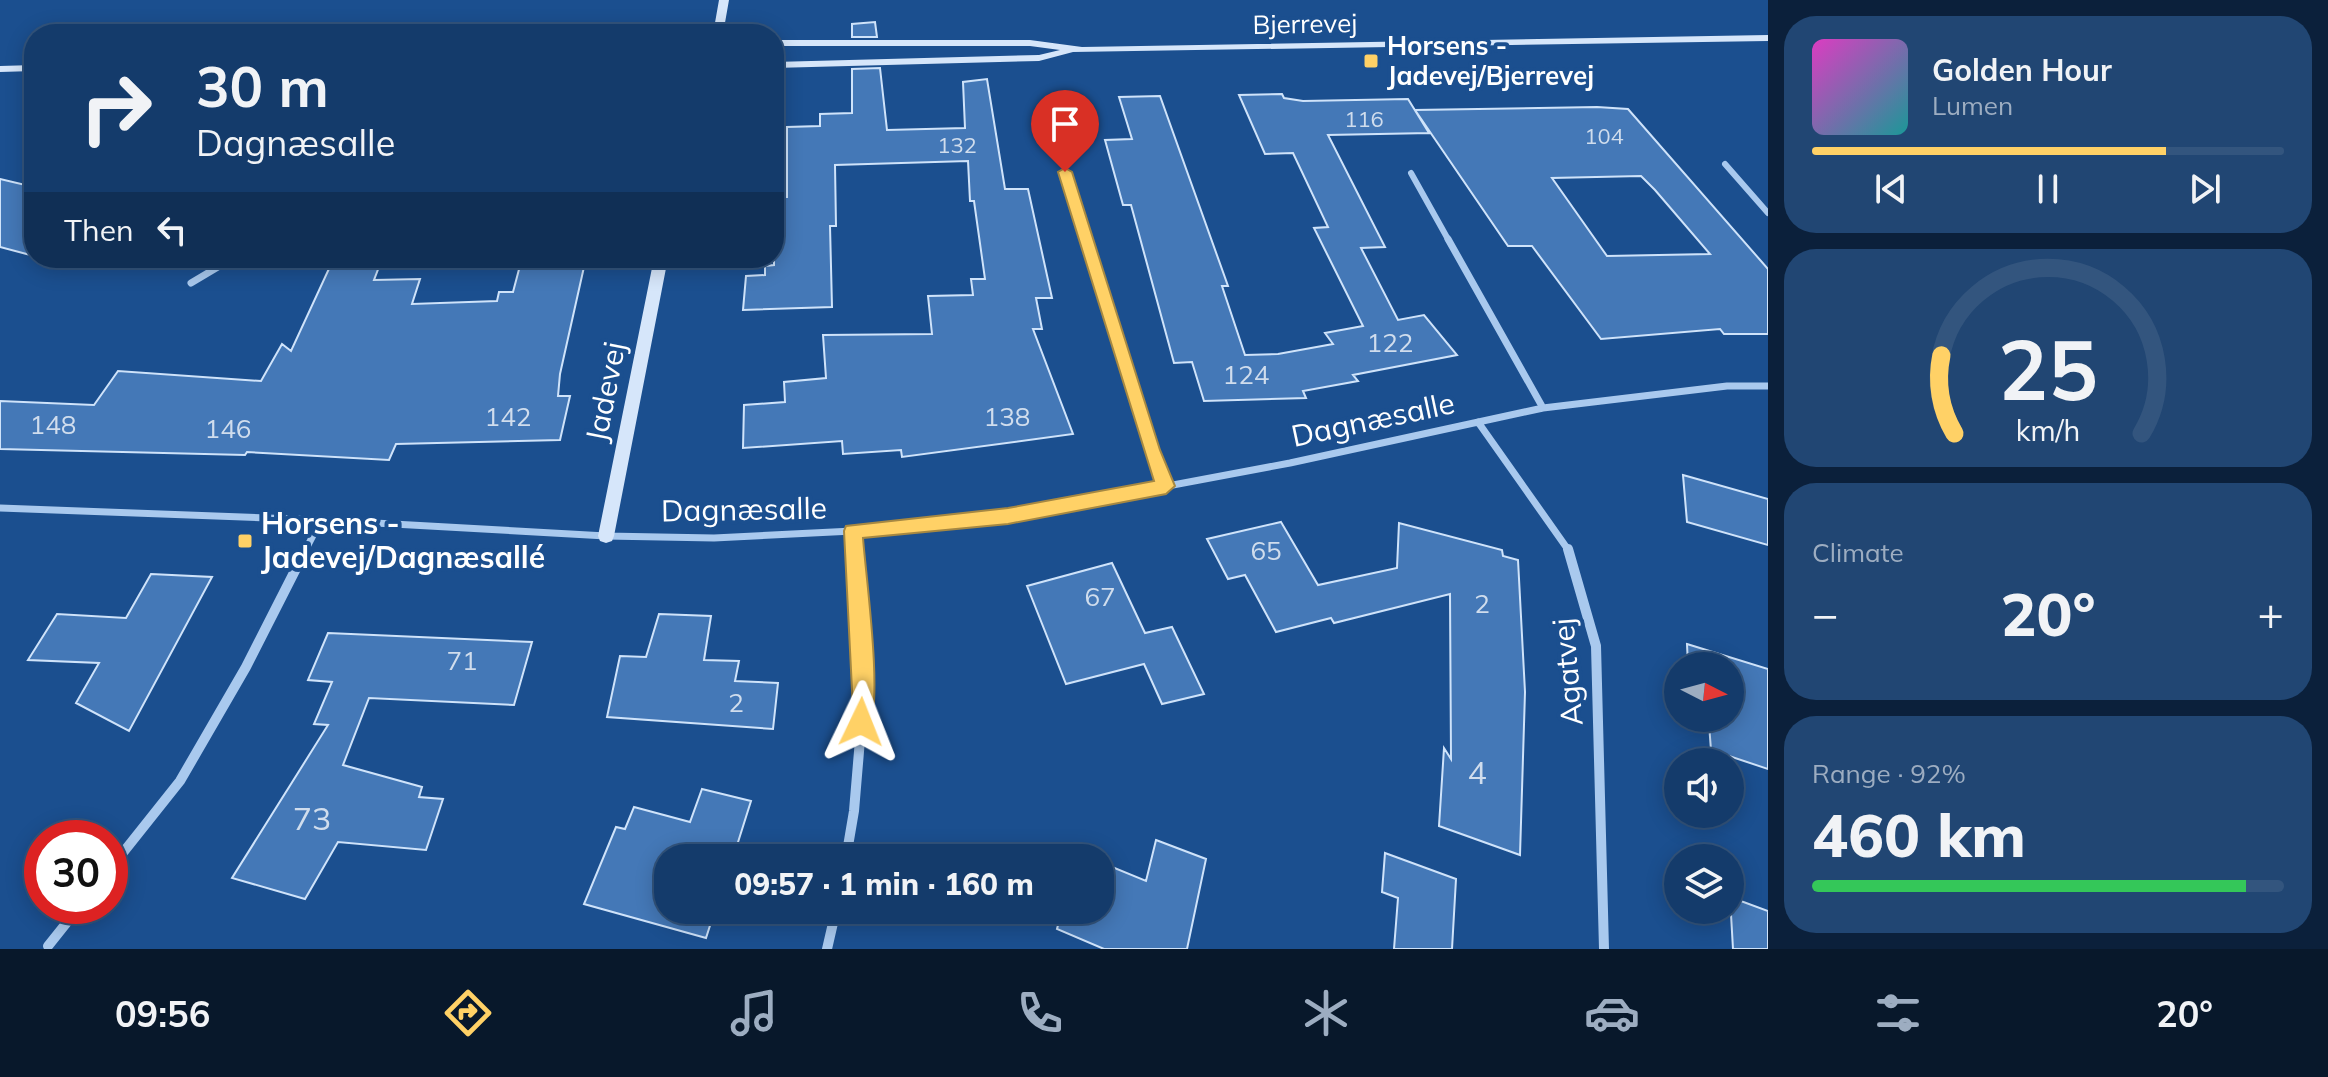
<!DOCTYPE html>
<meta charset="utf-8">
<style>
body{margin:0;font-family:Mulish,sans-serif;background:#214673;color:#f1f3f6;height:100vh;display:flex;flex-direction:column;font-size:30px;white-space:nowrap}
*{box-sizing:border-box;margin:0}
p{font-size:26px;color:#9dadc1}
.icon{flex:none;width:44px;height:44px;fill:none;stroke:currentColor;stroke-width:2;stroke-linecap:round;stroke-linejoin:round}
.map{position:relative;flex:1;overflow:hidden}
.panel{display:flex;flex-direction:column;gap:16px;padding:16px;background:#0b203b;width:560px}
.panel>*{flex:none}
.banner{position:absolute;left:24px;top:24px;width:760px;height:244px;border-radius:32px;box-shadow:0 4px 20px #0003,0 0 0 2px #33557e;background:#143b6b;color:#f1f3f6;overflow:hidden}
.needle{width:52px;rotate:96deg}
.buttons{position:absolute;left:1664px;top:652px;display:grid;gap:16px}
.buttons a{display:grid;place-items:center;width:80px;height:80px;border-radius:50%;background:#143b6b;box-shadow:0 4px 20px #0003,0 0 0 2px #33557e;font-size:40px}
.speed{position:absolute;left:24px;top:820px;display:flex;gap:16px;font-size:40px;font-weight:700;text-align:center}
.speed>*{display:grid;place-content:center;width:104px;height:104px;border-radius:50%;background:#143b6b;box-shadow:0 4px 20px #0003,0 0 0 2px #33557e;line-height:1}
.speed .limit{border:12px solid #d22;background:#fff;color:#111}
.pin{position:absolute;display:grid;place-items:center;width:68px;height:68px;color:#fff;margin:-82px -34px;border-radius:50% 50% 50% 0;rotate:-45deg;box-shadow:0 0 8px #0007}
.pin .icon{rotate:45deg}
.me{position:absolute;width:88px;margin:-44px;rotate:2deg;stroke-linejoin:round;filter:drop-shadow(0 0 6px #0008)}
.turn{display:flex;align-items:center;gap:28px;height:168px;padding:0 40px;font-size:36px}
.turn .icon{width:104px;height:104px;stroke-width:2.5}
.turn b{display:block;font-size:56px;line-height:68px}
.then{display:flex;align-items:center;height:76px;padding:0 40px;background:#0003;gap:16px;font-size:30px}
.big{font-size:60px;font-weight:800;line-height:1.1}
.panel .widget{flex:1;display:flex;flex-direction:column;justify-content:center;gap:12px;min-width:0;padding:0 28px;border-radius:32px;background:#214673}
.panel .dial{align-items:center;gap:0}
.dial svg{height:208px;overflow:visible;fill:none;stroke:#33557e;stroke-width:7;stroke-linecap:round;text-anchor:middle}
.dial text{fill:#f1f3f6;stroke:none}
.song{display:flex;align-items:center;gap:24px}
.cover{width:96px;height:96px;border-radius:12px;background:linear-gradient(135deg,hsl(310 70% 55%),hsl(180 70% 35%))}
.played{height:8px;border-radius:4px;background:linear-gradient(90deg,#ffd166 75%,#33557e 75%)}
.keys{display:flex;justify-content:space-around;direction:ltr}
.heat{display:flex;justify-content:space-between;align-items:center;font-size:44px;direction:ltr}
.charge{height:12px;border-radius:6px;background:linear-gradient(90deg,#34c759 92%,#33557e 0)}
.trip{position:absolute;left:654px;top:844px;width:460px;height:80px;border-radius:32px;background:#143b6b;box-shadow:0 4px 20px #0003,0 0 0 2px #33557e;font-weight:800;line-height:80px;text-align:center}
.menu{display:flex;height:128px;justify-content:space-around;align-items:center;background:#08182b;color:#9dadc1}
.menu .icon{width:56px;height:56px}
.menu .selected{color:#ffd166}
.menu b{font-size:36px;color:#f1f3f6}
main{display:flex;flex:1;min-height:0}
.map>svg:first-child{display:block}
</style>
<main>
<div class="map">
<svg width="1768" height="949" viewBox="0 0 1768 949">
<rect width="100%" height="100%" fill="#1b4f8f"/>
<path fill="#4478b7" stroke="#cfe3fa" stroke-width="2" fill-rule="evenodd" d="M875,22L877,37H852V24Z
M880,68L887,130L965,128L963,82L987,79L1005,189H1028L1052,298H1036L1042,329H1033L1073,434L902,457L901,450L843,454L842,441L743,448L744,405L785,402L784,382L826,378L823,335L932,334L928,296L973,295L971,279H985L974,201H970L968,161L835,165L836,226H830L832,307L743,310L746,276L765,275V266L774,265V197H787V127L820,126V114L852,113V69Z
M1282,94L1284,98L1303,101L1408,99L1429,133L1328,135L1385,247L1361,248L1398,320L1424,315L1457,355L1353,375L1358,381L1303,391L1306,398L1204,401L1192,362L1174,363L1131,205H1123L1105,140L1132,139L1119,97L1160,96L1228,286H1222L1245,355L1278,354L1333,344L1325,333L1363,326L1314,228L1328,227L1293,153L1265,154L1239,95Z
M1597,107L1628,109L1768,269V334H1724L1720,329L1601,339L1532,246H1508L1415,110ZM1641,176L1655,190L1710,254L1607,256L1552,178Z
M0,179L34,187V256L0,247Z
M522,258H586L560,374L558,396H570L560,440L396,444L389,460L247,452L245,455L0,449V401L94,405L118,371L261,381L282,344L291,351L333,260L382,259L374,280L420,279L412,304L497,301L499,292H513Z
M1683,475L1768,499V545L1687,522Z
M1281,522L1318,585L1397,568L1399,523L1502,550L1503,556L1518,560L1525,692L1520,855L1439,826L1444,748L1451,759L1450,594L1334,623L1331,618L1276,632L1245,575L1228,579L1207,539Z
M1112,563L1145,633L1172,627L1204,694L1162,704L1144,664L1066,684L1027,586Z
M151,574L212,577L129,731L76,703L99,663L28,660L57,614L126,618Z
M659,614L711,616L704,660L739,661L735,681L778,683L773,729L607,717L620,656L646,657Z
M328,633L532,642L514,705L369,698L343,765L422,787L419,797L443,799L426,850L338,842L305,899L232,878L328,725L314,724L332,682L308,680Z
M1687,644L1768,669V769L1711,750L1709,724L1693,718H1730V666H1688Z
M702,789L751,801L733,858H668V910H715L706,938L584,904L616,827L625,829L634,807L690,822Z
M1156,840L1206,859L1187,949H1104L1057,929L1062,910H1100V862L1146,881Z
M1385,853L1456,879L1452,949H1394L1398,898L1382,892Z
M1730,897L1768,911V949H1733Z"/>
<g fill="none" stroke-linecap="round" stroke-linejoin="round">
<path stroke="#a9c9ee" stroke-width="6" d="M1725,164L1768,213
M1065,172L1086,241
M1411,173L1449,241"/>
<path stroke="#a9c9ee" stroke-width="7" d="M1086,239L1151,450L1166,486
M1448,239L1543,408
M191,283L233,258
M1478,422L1569,551
M0,508L321,520L606,536L714,538L853,531L1008,516L1290,463L1543,408L1727,386H1768
M853,531L854,551
M305,551L321,520"/>
<path stroke="#a9c9ee" stroke-width="10" d="M1568,549L1596,646L1604,949
M846,858L854,811L864,692L854,549
M110,869L180,781L246,667L306,549
M48,946L80,906
M827,949L836,910"/>
<path fill="#d6e6fa" fill-rule="evenodd" d="M719,0H729L723,34H713Z
M1768,35V41L1073,52L1039,61L774,68V62L1039,55L1060,50L1030,46H774V40H1030L1082,47Z
M34,65V71L0,72V66Z
M654,258H668L614,536L612,541L606,543L600,541L598,536Z"/>
</g>
<path fill="#ffd166" stroke="#a68842" stroke-width="2" d="M1065,168L1072,172L1160,450L1175,486L1166,494L1008,524L863,538C866,578 883,698 869,729L861,732L854,729L844,531L846,526L1008,508L1154,481L1058,172Z"/>
<g fill="#ffd166" stroke="#1b4f8f" stroke-width="3">
<rect x="1363" y="53" width="16" height="16" rx="4"/>
<rect x="237" y="533" width="16" height="16" rx="4"/>
</g>
<g text-anchor="middle" stroke-width="8" stroke-linejoin="round" paint-order="stroke">
<g font-size="22" fill="#d0dded">
<text x="1364" y="127">116</text>
<text x="1604" y="144">104</text>
<text x="957" y="153">132</text>
</g>
<g font-size="26" fill="#fff" stroke="#1b4f8f">
<text transform="translate(1305 24) rotate(-1)" y="9">Bjerrevej</text>
</g>
<g font-size="26" font-weight="bold" fill="#fff" stroke="#1b4f8f" text-anchor="start">
<text x="1387" y="55">Horsens -<tspan x="1387" dy="30">Jadevej/Bjerrevej</tspan></text>
</g>
<g font-size="26" fill="#d0dded">
<text x="1390" y="352">122</text>
<text x="1246" y="384">124</text>
<text x="508" y="426">142</text>
<text x="1007" y="426">138</text>
<text x="53" y="434">148</text>
<text x="228" y="438">146</text>
<text x="1266" y="560">65</text>
<text x="1100" y="606">67</text>
<text x="1482" y="613">2</text>
<text x="462" y="670">71</text>
<text x="736" y="712">2</text>
</g>
<g font-size="30" fill="#fff" stroke="#1b4f8f">
<text transform="translate(606 392) rotate(-79)" y="10">Jadevej</text>
<text transform="translate(1373 420) rotate(-12)" y="10">Dagnæsalle</text>
<text transform="translate(744 510) rotate(-1)" y="10">Dagnæsalle</text>
<text transform="translate(1568 672) rotate(-95)" y="10">Agatvej</text>
</g>
<g font-size="30" font-weight="bold" fill="#fff" stroke="#1b4f8f" text-anchor="start">
<text x="261" y="534">Horsens -<tspan x="261" dy="34">Jadevej/Dagnæsallé</tspan></text>
</g>
<g font-size="32" fill="#d0dded">
<text x="1477" y="784">4</text>
<text x="312" y="830">73</text>
</g>
</g>
</svg>
<div class="buttons">
<a><svg class="needle" viewBox="-14 -14 28 28"><path d="M0-13l5 13h-10z" fill="#e53935"/><path d="M0 13l5-13h-10z" fill="#9dadc1"/></svg></a>
<a><svg class="icon" aria-label="sound" viewBox="0 0 24 24"><path d="M4 9h4l5-4v14l-5-4H4zM17 9q2 3 0 6"/></svg></a>
<a><svg class="icon" aria-label="layers" viewBox="0 0 24 24"><path d="M12 4l9 5-9 5-9-5zM3 14l9 5 9-5"/></svg></a>
</div>
<div class="speed"><div class="limit">30</div></div>
<div class="pin" style="left:1065px;top:172px;background:#d93025"><svg class="icon" aria-label="arrive" viewBox="0 0 24 24"><path d="M6 21V4h12l-3 4 3 4H6"/></svg></div>
<svg class="me" style="left:861px;top:722px" viewBox="-20 -20 40 40"><path d="M0-17L14 15 0 8-14 15z" fill="#ffd166" stroke="#fff" stroke-width="4"/></svg>
<div class="trip">09:57 · 1 min · 160 m</div>
<div class="banner">
<div class="turn"><svg class="icon" aria-label="right" viewBox="0 0 24 24"><path d="M7 20v-9h11M14 6l5 5-5 5"/></svg><div><b>30 m</b>Dagnæsalle</div></div>
<div class="then">Then<svg class="icon" aria-label="left" viewBox="0 0 24 24"><path d="M17 20v-9H6M10 6l-5 5 5 5"/></svg></div>
</div>
</div>
<section class="panel">
<div class="widget">
<div class="song"><i class="cover"></i><div><b>Golden Hour</b><p>Lumen</p></div></div>
<div class="played"></div>
<div class="keys"><svg class="icon" aria-label="previous" viewBox="0 0 24 24"><path d="M18 5L8 12l10 7zM5 5v14"/></svg><svg class="icon" aria-label="pause" viewBox="0 0 24 24"><path d="M8 5v14M16 5v14"/></svg><svg class="icon" aria-label="next" viewBox="0 0 24 24"><path d="M6 5l10 7-10 7zM19 5v14"/></svg></div>
</div>
<div class="widget dial"><svg viewBox="0 0 100 80">
<path d="M14 69A42 42 0 1 1 86 69"/>
<path d="M14 69A42 42 0 0 1 9 39" stroke="#ffd166"/>
<text x="50" y="56" font-size="32" font-weight="700">25</text>
<text x="50" y="72" font-size="11">km/h</text>
</svg></div>
<div class="widget"><p>Climate</p>
<div class="heat"><a>−</a><b class="big">20°</b><a>+</a></div>
</div>
<div class="widget"><p>Range · 92%</p><b class="big">460 km</b><div class="charge"></div></div>
</section>
</main>
<nav class="menu">
<b>09:56</b>
<svg class="icon selected" aria-label="directions" viewBox="0 0 24 24"><path d="M12 3l9 9-9 9-9-9zM9 14v-3h6M13 9l2 2-2 2"/></svg>
<svg class="icon" aria-label="music" viewBox="0 0 24 24"><path d="M9 18V5l10-2v13"/><circle cx="6" cy="18" r="3"/><circle cx="16" cy="16" r="3"/></svg>
<svg class="icon" aria-label="phone" viewBox="0 0 24 24"><path d="M5 4h4l2 5-3 2q2 4 5 5l2-3 5 2v4C11 20 4 13 5 4z"/></svg>
<svg class="icon" aria-label="climate" viewBox="0 0 24 24"><path d="M12 3v18M4 7l16 10M4 17L20 7"/></svg>
<svg class="icon" aria-label="car" viewBox="0 0 24 24"><path d="M5 17H2v-5l4-1 3-4h7l3 4 3 1v5h-3M9 17h6M6 11h13"/><circle cx="7" cy="17" r="2"/><circle cx="17" cy="17" r="2"/></svg>
<svg class="icon" aria-label="filters" viewBox="0 0 24 24"><path d="M4 7h16M4 17h16"/><circle cx="9" cy="7" r="2"/><circle cx="15" cy="17" r="2"/></svg>
<b>20°</b>
</nav>
